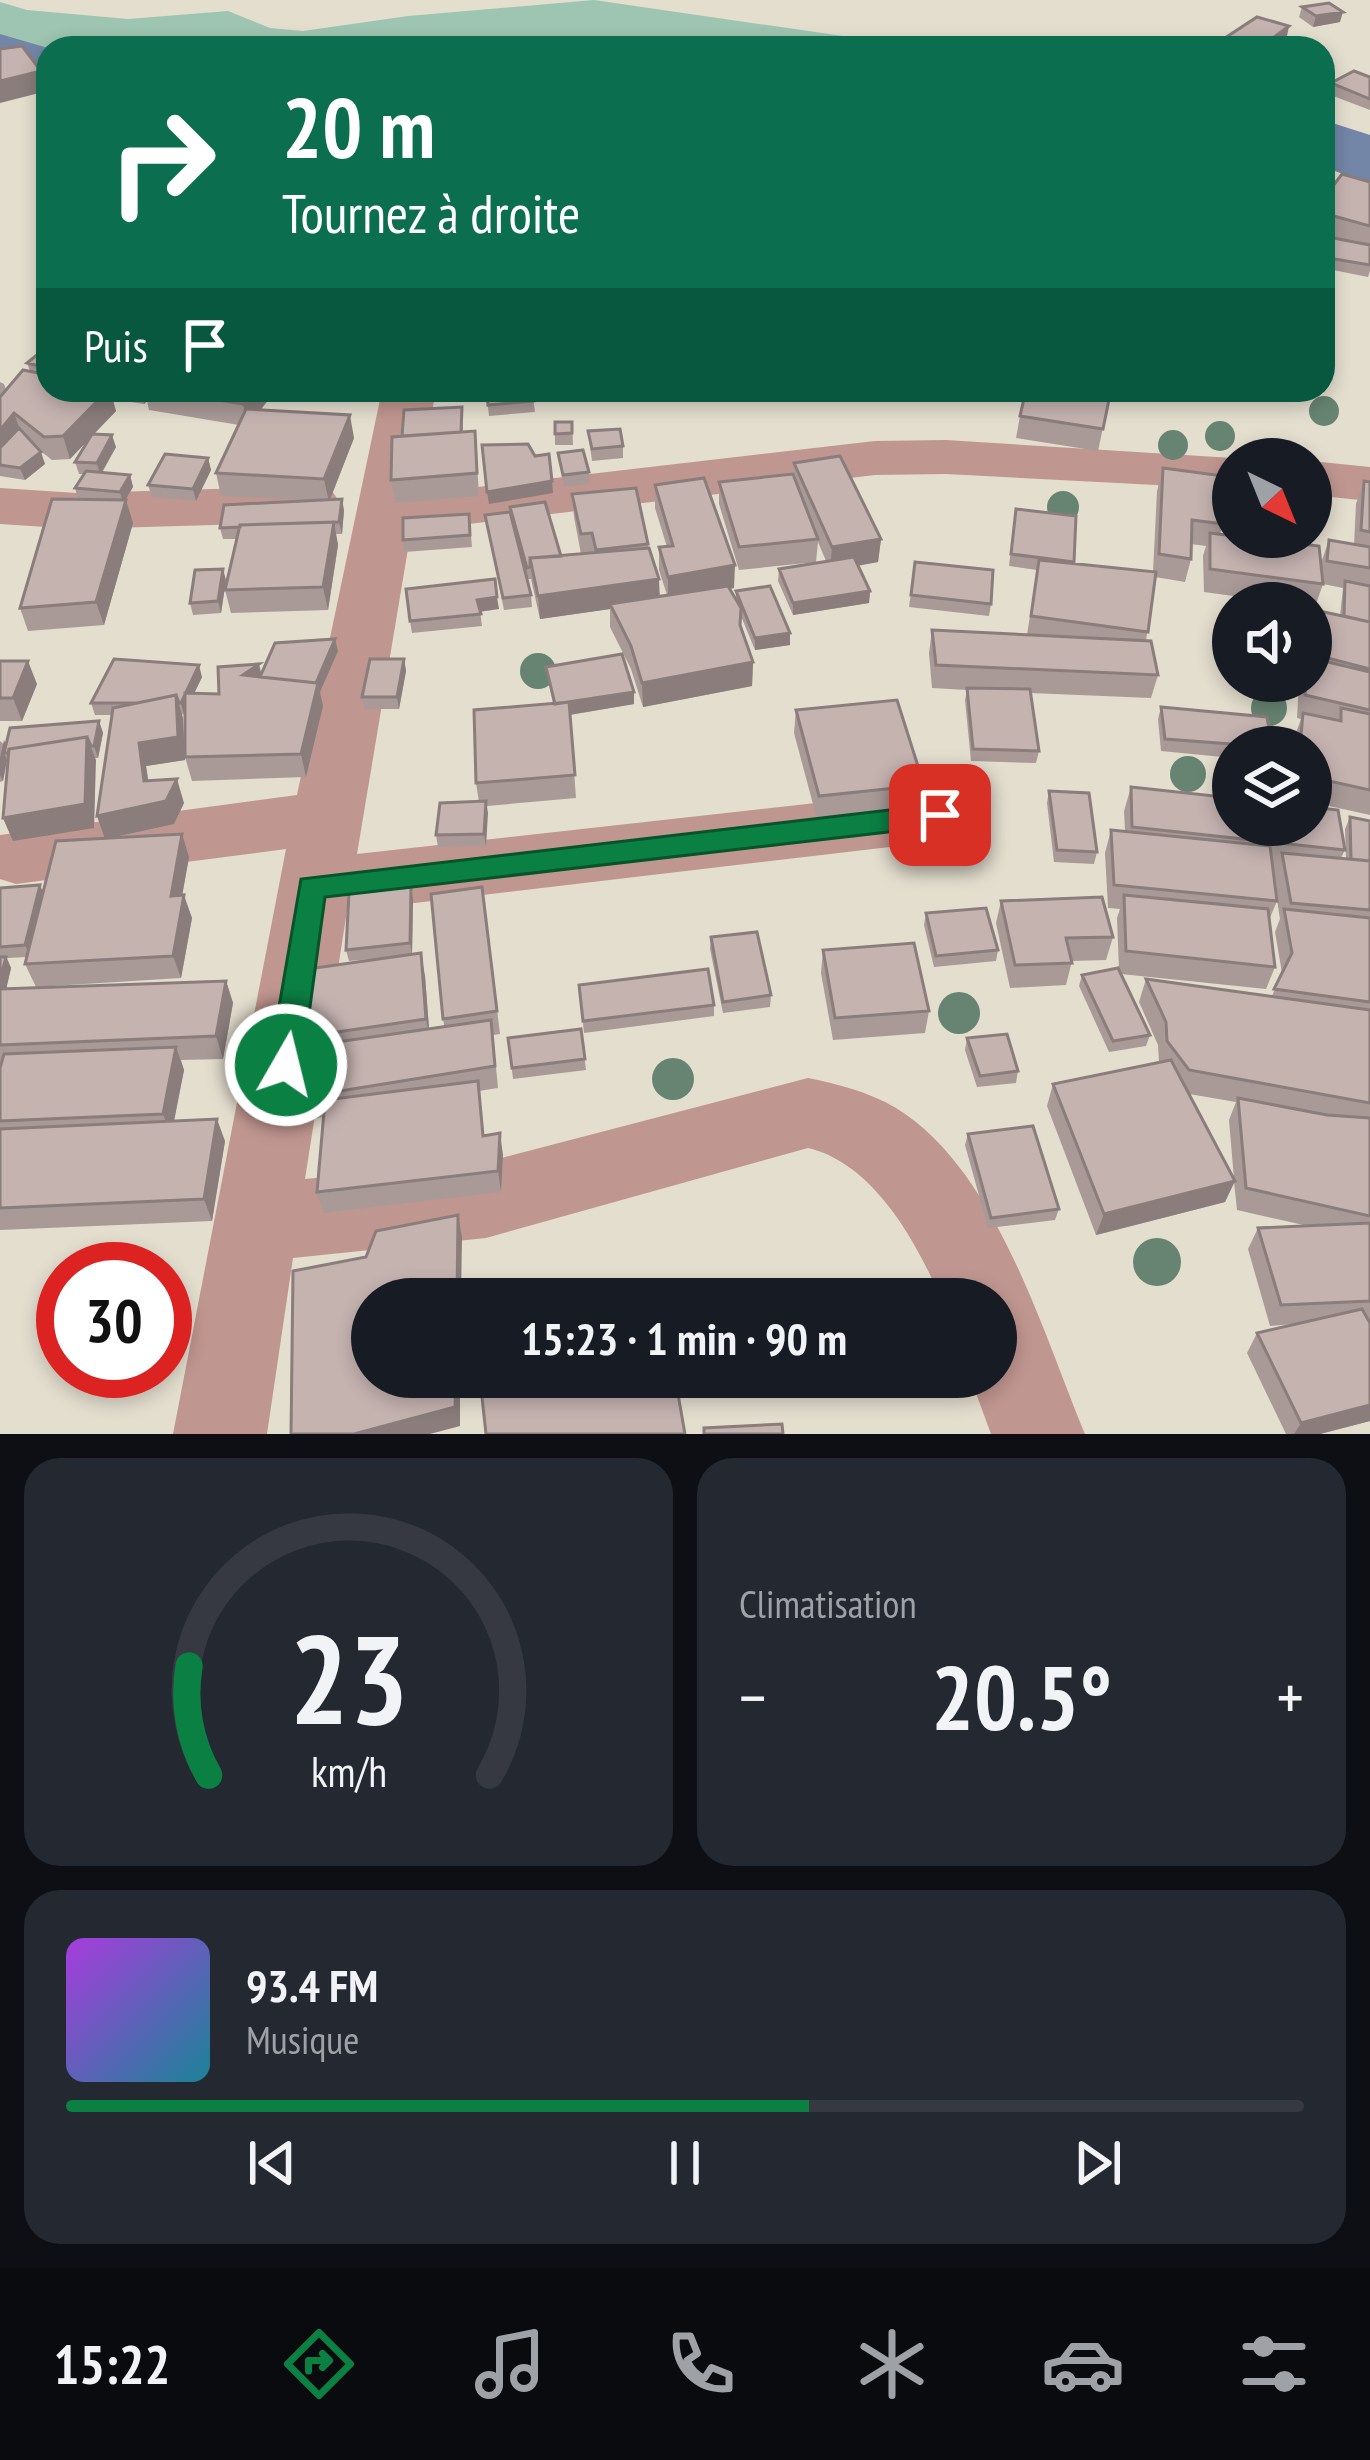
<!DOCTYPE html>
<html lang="fr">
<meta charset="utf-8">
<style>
body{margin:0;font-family:"PT Sans Narrow",sans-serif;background:#242831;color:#f1f3f6;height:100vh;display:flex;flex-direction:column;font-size:45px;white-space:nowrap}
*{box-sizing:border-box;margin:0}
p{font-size:39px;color:#9ea1a6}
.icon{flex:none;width:66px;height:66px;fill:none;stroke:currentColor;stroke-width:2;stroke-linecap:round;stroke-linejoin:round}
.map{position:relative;height:1434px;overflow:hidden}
.side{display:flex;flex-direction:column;gap:24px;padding:24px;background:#0d0f14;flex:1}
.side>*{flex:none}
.top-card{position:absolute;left:36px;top:36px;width:1299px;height:366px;border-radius:36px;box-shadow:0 6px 18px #0003;background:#0b6e4f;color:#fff;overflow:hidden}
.needle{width:78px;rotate:137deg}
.fabs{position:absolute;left:1212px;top:438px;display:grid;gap:24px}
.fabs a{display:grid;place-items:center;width:120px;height:120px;border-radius:50%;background:#171b24;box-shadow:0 6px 18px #0003;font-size:60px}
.speed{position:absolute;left:36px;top:1242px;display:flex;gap:24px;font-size:60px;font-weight:700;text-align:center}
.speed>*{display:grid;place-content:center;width:156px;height:156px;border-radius:50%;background:#171b24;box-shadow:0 6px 18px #0003;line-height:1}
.speed .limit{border:18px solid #d22;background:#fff;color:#111}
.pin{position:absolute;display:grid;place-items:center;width:102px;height:102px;color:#fff;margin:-51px;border-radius:24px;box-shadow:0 6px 18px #0006}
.me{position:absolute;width:132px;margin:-66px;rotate:8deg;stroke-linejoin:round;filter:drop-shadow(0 0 9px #0008)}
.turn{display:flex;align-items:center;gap:42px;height:252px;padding:0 48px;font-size:54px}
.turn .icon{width:156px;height:156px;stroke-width:2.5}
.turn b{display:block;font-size:84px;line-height:102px}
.then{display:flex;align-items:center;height:114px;padding:0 48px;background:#0003;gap:24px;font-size:45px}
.big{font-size:90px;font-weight:700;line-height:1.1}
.side .widget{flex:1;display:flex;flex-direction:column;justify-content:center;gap:18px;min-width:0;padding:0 42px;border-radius:36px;background:#242831}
.side .dial{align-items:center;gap:0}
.dial svg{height:312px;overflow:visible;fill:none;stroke:#363941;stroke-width:7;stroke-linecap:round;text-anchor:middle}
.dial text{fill:#f1f3f6;stroke:none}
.song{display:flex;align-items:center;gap:36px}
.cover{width:144px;height:144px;border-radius:18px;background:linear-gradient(135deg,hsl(280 70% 55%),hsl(190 70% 35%))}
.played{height:12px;border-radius:6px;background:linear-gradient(90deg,#0b8043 60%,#363941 60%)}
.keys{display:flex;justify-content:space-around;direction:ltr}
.heat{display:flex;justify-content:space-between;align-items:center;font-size:66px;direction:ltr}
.side .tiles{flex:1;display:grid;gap:24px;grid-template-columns:1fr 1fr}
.widget:last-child{grid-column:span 2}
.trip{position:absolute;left:351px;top:1278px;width:666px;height:120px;border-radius:60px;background:#171b24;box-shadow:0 6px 18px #0003;font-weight:700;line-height:120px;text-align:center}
.dock{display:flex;height:192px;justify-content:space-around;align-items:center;background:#090b0e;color:#9ea1a6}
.dock .icon{width:84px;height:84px}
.dock .active{color:#0b8043}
.dock b{font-size:54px;color:#f1f3f6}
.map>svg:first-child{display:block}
</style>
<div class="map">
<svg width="1370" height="1434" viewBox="0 0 1370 1434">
<rect width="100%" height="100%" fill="#e4decf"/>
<path fill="#9ec5b1" d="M594,0L925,48H48V64L0,48V2L27,10L128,19L228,11L270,28L303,31L408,16Z"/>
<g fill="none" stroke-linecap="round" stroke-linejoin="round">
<path fill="#7386a7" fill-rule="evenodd" d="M0,34L48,48V90L0,76Z
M1323,120L1370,135V183L1323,167Z"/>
<path fill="#c09690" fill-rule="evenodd" d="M382,390H436L417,494L875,441L946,440L1249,459H1233V489L946,474L875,475L411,531L357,854L941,789L966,797L976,815L966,833L941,841L347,911L305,1179L486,1162L808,1078C838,1084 869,1092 896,1108C996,1169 1042,1331 1085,1434H991L970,1377H996V1299H941C917,1242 873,1163 808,1148L486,1238L293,1258L267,1434H173L286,849L16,884L0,879V835L297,795Z
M1311,461L1370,467V501L1311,495Z
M312,486L332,491L341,504L332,517L312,522L77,529L0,524V488L77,493Z"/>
</g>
<g fill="#678472">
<circle cx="1324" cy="411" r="15"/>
<circle cx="1220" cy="436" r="15"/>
<circle cx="1173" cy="445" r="15"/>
<circle cx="1063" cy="507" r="16"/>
<circle cx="538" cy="671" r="18"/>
<circle cx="1269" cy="708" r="18"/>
<circle cx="1188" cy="774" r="18"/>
<circle cx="959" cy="1013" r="21"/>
<circle cx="673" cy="1079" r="21"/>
<circle cx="1157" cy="1262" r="24"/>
</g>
<path fill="#a99a97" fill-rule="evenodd" d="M1302,7L1340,22L1313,27L1299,17Z
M1228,36H1287L1270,48H1233L1226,46Z
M1370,77V110L1328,94L1331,83Z
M1370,182V271L1368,277L1323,268V199Z
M48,346V390H276L260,410L354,438L330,499L344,510L342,534H336L338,545L328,610L231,613L225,590L237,539H223L220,528L306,500L221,496L216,473L239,425L149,410L147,401L144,404L112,399L116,411L94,434L116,447L102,473L130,475L133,487L125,500L133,523L104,625L28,631L20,608L78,499L75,488L84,474H79L75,462L89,439L70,459L52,460L38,449L45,464L25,480L0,476V382L4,384L6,390L30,371L27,363Z
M418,390H481V391L419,396Z
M486,390H532L535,412L489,416Z
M1111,390L1098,451L1016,438L1020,416Z
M462,407L463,431H475L479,496L395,503L391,480L402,436Z
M572,422L573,445H555V434Z
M588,431L623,446V458L592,461Z
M558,453L589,472V484L564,487Z
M208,458L211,470L196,501L152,497L148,485Z
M794,463L881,539L878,562L858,566L870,591L869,603L793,615L778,581L779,569L826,561L818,542L816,562L739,570L719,504V482L793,475Z
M1163,468L1223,524L1220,534L1321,563L1329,540L1354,545L1356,504L1364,481L1370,482V815L1311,802V747H1294L1295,736L1301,719L1297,718L1299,681H1311V658L1316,635L1324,612L1340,615L1343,588L1323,584L1315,607L1311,606V603H1285L1204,592L1203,556L1206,546L1191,544V559L1185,582L1155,577L1146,641L1158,675L1151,698L1030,693L1039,751L1036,763L971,761L965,700L967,690L932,688L929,653L932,630L1027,635L1037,570L1009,566L1014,521L1074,564L1153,572L1157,491Z
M655,485L734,588L730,589L736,599V591L790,645L755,650L741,616V626L753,662L752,686L643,707L631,669L610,627V609L540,619L531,579H528L512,519L510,507L561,556L581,554L574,517L572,494L648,544L660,596L667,595L659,570V547H667L655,508Z
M469,514L472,547L404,552L403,540Z
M485,515L531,595L532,607L504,610Z
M915,562L991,604L989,616L909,607Z
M226,580L221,613L193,615L190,603Z
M499,609L480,611L482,626L412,633L410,621Z
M335,639L338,651L320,692L323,706L306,777L192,781L185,757V712L182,715L185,760L146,766L148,781L184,803L174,824L110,838L182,834L189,857L182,895L192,918L181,978L36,987L25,964L27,957L7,958L11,968L6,989L226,981L233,1003L223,1059L181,1060L184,1070L174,1121L225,1141L212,1221L0,1230V888L43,892L105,838L97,816L112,715H95L91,703L202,677L194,693L219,694Z
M404,659L406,671L399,709H365L362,697Z
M0,661L37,684L22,721H0Z
M546,667L634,704L570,715L576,798L487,806L486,846L438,847L436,835L479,802L476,783L553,704Z
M1161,707L1272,747H1233V758L1161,751L1158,719Z
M796,710L924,785L921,808L817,819L794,733Z
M99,721L103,733L98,758H95L94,828L13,841L3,818L7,760L3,781L0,782V741L6,746Z
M1131,787L1345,850L1341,858L1346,859L1345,829L1350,817L1370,821V1421L1320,1434H1286L1247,1353L1257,1333L1295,1324L1270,1326L1248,1249L1258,1228L1308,1226L1237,1210L1234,1182L1225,1202L1096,1235L1047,1106L1053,1084L1159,1063L1158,1045L1139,1002L1146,979L1272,996L1282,973L1275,932L1280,919L1275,888L1277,901L1269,920L1275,967L1266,989L1121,974L1150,1035L1146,1046L1109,1052L1079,986L1082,975L1119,970L1117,918L1120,909L1108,908L1105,853L1111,830L1125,831L1124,811ZM1189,1094L1236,1102L1229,1120L1234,1179Z
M1049,791L1097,852L1094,864L1054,862L1047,803Z
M411,887L413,899L412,954L425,976L429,1029L444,1026L431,894L482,887L500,1034L493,1035L498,1088L479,1091L484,1136L503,1155L501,1192L323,1213L317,1192L323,1117L310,1119L303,1097L322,1064V1057L316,1058L310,1036L393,957L349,961L346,950Z
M1001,901L1113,937L1106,960L1072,961L1066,985L1010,988L996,923Z
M926,913L998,950L996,961L934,967L924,925Z
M711,937L771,995L770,1007L723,1013L710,949Z
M823,950L929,1011L925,1033L833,1040L821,973Z
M579,985L714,1005V1016L584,1033Z
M581,1029L586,1070L513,1079L508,1038Z
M967,1038L1018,1071L1016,1083L977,1087L965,1050Z
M968,1134L1059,1209L1055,1220L988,1228L965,1145Z"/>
<path fill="#8a7d7b" d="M1343,12L1340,22L1313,27L1316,16Z
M1289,26L1287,36L1270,48H1261L1262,46Z
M41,71L47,91L0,103V81Z
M108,390H110L116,411L70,459L63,436Z
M140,390H144L147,401L144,404Z
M254,390H276L248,426L243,404Z
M573,390L574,399L549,402L548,391Z
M1162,390H1204L1161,397Z
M14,413L22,436L0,462V430Z
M350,415L354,438L329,502L324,479Z
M112,435L116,447L100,475L97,463Z
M41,452L45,464L25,480L20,468Z
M208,458L211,470L196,501L193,489Z
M130,475L133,487L123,504L120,492Z
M552,481L553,493L489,504L487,492Z
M342,499L344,510L342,534L339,522Z
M126,500L133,523L104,625L96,602Z
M334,522L338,545L328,610L323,587Z
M881,539L878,562L830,570L832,547Z
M735,565L734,588L668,600V577Z
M223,569L226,580L221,613L218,601Z
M659,579L660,602L610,604V609L540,619L538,596Z
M870,591L869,603L793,615V603Z
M497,597L499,609L478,612L477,600Z
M790,633V645L755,650V638Z
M335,639L338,651L320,692L323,706L306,777L301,754L312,691Z
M404,659L406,671L399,709L397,697Z
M28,661L37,684L22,721L13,698Z
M753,662L752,686L643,707L642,683Z
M259,664L264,685L243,675Z
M199,665L202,677L184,715L181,703Z
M634,692V704L556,717L555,705Z
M176,695L183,718L185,760L146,766L152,804L144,781L139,743Z
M99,721L103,733L98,758L94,746Z
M87,737L96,760L94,828L13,841L3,818Z
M4,740L9,752L4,753L7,760L3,781L0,775V758Z
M177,779L184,803L174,824L105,839L97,816Z
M486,801L488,813L486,846L484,834Z
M182,834L189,857L178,919L171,896Z
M40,885L45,897L30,957L25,945Z
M411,887L413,899L412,955L410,943Z
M184,895L192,918L181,978L173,956Z
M421,953L425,976L430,1041L426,1019Z
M6,957L11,968L3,1003L0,997V980Z
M226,981L233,1003L223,1059L216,1036Z
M176,1047L184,1070L171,1136L163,1114Z
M217,1119L225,1141L212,1221L204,1199Z
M500,1133L503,1155L501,1192L498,1171Z
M1235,1181L1225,1202L1096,1235L1104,1214Z
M458,1215L462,1237L461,1299H457Z
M456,1377H460V1426L430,1434H354Z
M1370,1405V1421L1320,1434H1294L1301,1423Z"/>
<path fill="#c5b3b0" stroke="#8a7d7b" stroke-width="3" d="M1329,3L1343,12L1316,16L1302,7Z
M1257,17L1289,26L1262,46L1228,36Z
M22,46L41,71L0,81V49Z
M1354,71L1370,77V99L1331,83Z
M1342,174L1370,182V226L1323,213V199Z
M1323,236L1370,245V265L1323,257Z
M48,346V368L27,363Z
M23,370L48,375V390H108L63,436L44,437L14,413L0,430V397Z
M156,390H254L243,404Z
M487,390H532L534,401L488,405Z
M1026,390H1111L1103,429L1020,416Z
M462,407L461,432L402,436L404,410Z
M246,409L350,415L324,479L216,473Z
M555,422H572V433L555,434Z
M19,428L41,452L20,468L0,465V448Z
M620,429L623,446L592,449L588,431Z
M475,431L477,473L391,480L392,437Z
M92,434L112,435L97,463L75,462Z
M528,444L535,456L549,454L552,481L487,492L482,445Z
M583,450L589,472L563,475L558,453Z
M165,454L208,458L193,489L148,485Z
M840,456L881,539L832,547L794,463Z
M1163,468L1223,476V524L1192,520L1191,559L1159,554Z
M86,471L130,475L120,492L75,488Z
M793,474L818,539L739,547L719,482Z
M704,478L735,565L668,577L659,547L673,546L655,485Z
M1364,481L1370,482V532L1361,530Z
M636,488L648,544L596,550L592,533L581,534L572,494Z
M52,499L126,500L96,602L20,608Z
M342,499L339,522L240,525V527L220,528L224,505Z
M545,502L561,556L530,558V567L527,568L510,507Z
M1016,509L1076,516L1074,562L1011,554Z
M510,512L531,595L503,598L485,515Z
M469,514L470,535L403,540V518Z
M334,522L323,587L225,590L240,525Z
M1210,533L1319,546L1323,584L1210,569Z
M1329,540L1370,547V568L1327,561Z
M649,548L659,579L538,596L530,558Z
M854,557L870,591L793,603L779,569Z
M1039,560L1156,572L1148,632L1031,616Z
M915,562L993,570L991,604L911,595Z
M223,569L218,601L190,603L195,570Z
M495,579L497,597L477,600L481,614L410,621L406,589Z
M1345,581L1370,586V622L1344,616Z
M728,586L741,608L740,625L753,662L642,683L631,646L610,604Z
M770,586L790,633L755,638L736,591Z
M1324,612L1370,622V669L1316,655Z
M932,630L1151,641L1158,675L936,665Z
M335,639L316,683L260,677L275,643Z
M622,654L634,692L555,704L546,667Z
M1311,658L1370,672V710L1305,695L1306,681H1311Z
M114,659L199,665L181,703H179L176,695L137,703H91Z
M370,659H404L397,697H362Z
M0,661H28L13,698H0Z
M259,664L243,675L318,683L301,754L185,757V693L219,694L218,667Z
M967,688L1030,689L1039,751L973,749Z
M176,695L178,737L139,743L144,781L177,779L166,801L97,816L113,708Z
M897,700L924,785L819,796L796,710Z
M569,702L575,775L476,783L474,710Z
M1161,707L1267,717L1272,747L1165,739Z
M1341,708L1370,714V790L1311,777V747H1300L1303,713L1341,721Z
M99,721L94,746H91L87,737L9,749L8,753H4L10,728Z
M87,737L85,804L3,818L9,749Z
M1131,787L1233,798V825H1311V807L1338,810L1345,850L1132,827Z
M1049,791L1089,793L1097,852L1057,850Z
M486,801L484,834L436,835L440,803Z
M1350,817L1370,821V861L1351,859Z
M1111,830L1270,846L1277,901L1114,885Z
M182,834L171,896L184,895L173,956L25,964L56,841Z
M1282,853L1370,861V910L1291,903Z
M40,885L25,945L0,947V888Z
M411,887L410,943L346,950L349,893Z
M482,887L497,1011L443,1019L431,894Z
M1124,895L1268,909L1275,967L1126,951Z
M1102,897L1113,937L1066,938L1072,963L1015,965L1001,901Z
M986,908L998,950L936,956L926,913Z
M1284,909L1370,918V1002L1274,989L1292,953Z
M757,932L771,995L723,1002L711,937Z
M914,943L929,1011L835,1018L823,950Z
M421,953L426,1019L310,1036L308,969Z
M0,957H6L0,980Z
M1118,968L1150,1035L1113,1041L1082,975Z
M708,969L714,1005L583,1021L579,985Z
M1146,979L1370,1010V1103L1189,1070L1167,1041L1166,1022Z
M226,981L216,1036L0,1045V989Z
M491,1020L495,1066L303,1097L304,1066L322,1064L323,1044Z
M581,1029L585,1059L512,1068L508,1038Z
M1007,1034L1018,1071L980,1076L967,1038Z
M176,1047L163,1114L0,1121V1068L4,1054Z
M1171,1060L1235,1181L1104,1214L1053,1084Z
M478,1081L483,1136L500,1133L498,1171L317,1192L325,1100Z
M1238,1098L1327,1115L1370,1118V1216L1246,1188Z
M217,1119L204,1199L0,1208V1129Z
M1033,1126L1059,1209L991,1218L968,1134Z
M458,1215L457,1299H372V1377H456L455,1407L354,1434H291L293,1271L366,1257L376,1231Z
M1370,1223V1301L1281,1305L1258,1228Z
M1362,1309L1370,1323V1405L1301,1423L1257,1333Z
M580,1377H675L685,1434H486L482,1397Z
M782,1424L783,1434H704V1428Z"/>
<path fill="#0b8043" stroke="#07532c" stroke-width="3" d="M940,804L955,815L940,826L325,897L302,1065L297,1075L286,1079L274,1075L269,1065L301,879Z"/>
</svg>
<div class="fabs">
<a><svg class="needle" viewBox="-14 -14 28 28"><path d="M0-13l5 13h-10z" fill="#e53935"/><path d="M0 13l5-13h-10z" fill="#9ea1a6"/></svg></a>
<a><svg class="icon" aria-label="sound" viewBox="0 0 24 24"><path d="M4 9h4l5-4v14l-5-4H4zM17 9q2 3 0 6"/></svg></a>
<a><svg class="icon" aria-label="layers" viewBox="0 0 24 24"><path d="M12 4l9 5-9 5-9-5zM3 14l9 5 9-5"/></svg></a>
</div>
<div class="speed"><div class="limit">30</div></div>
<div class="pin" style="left:940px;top:815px;background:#d93025"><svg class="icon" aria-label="arrive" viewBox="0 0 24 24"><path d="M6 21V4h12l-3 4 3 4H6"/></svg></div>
<svg class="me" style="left:286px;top:1065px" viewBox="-20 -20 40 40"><circle r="17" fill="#0b8043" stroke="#fff" stroke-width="3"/><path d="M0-11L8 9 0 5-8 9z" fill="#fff"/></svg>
<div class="trip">15:23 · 1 min · 90 m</div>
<div class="top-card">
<div class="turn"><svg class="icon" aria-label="right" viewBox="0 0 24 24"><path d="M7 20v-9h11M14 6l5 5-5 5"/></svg><div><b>20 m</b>Tournez à droite</div></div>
<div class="then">Puis<svg class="icon" aria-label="arrive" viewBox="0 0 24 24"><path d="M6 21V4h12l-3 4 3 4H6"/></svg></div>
</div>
</div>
<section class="side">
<div class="tiles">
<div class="widget dial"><svg viewBox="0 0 100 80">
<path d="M14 69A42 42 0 1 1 86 69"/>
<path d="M14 69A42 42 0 0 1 9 41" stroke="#0b8043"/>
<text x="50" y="56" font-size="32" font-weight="700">23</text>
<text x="50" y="72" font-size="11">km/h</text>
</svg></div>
<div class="widget"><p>Climatisation</p>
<div class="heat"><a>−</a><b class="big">20.5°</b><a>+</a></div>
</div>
<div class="widget">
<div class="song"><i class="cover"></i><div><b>93.4 FM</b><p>Musique</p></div></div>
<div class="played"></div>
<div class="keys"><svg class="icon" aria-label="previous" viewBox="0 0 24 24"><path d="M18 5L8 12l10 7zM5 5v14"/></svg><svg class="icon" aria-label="pause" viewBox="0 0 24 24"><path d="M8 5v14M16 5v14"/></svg><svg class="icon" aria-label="next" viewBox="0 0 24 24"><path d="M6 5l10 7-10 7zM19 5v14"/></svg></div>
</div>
</div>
</section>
<nav class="dock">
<b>15:22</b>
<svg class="icon active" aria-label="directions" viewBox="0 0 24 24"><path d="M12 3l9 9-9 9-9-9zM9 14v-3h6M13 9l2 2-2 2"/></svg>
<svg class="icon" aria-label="music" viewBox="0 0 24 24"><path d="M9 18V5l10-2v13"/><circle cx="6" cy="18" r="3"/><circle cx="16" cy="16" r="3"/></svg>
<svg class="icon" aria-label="phone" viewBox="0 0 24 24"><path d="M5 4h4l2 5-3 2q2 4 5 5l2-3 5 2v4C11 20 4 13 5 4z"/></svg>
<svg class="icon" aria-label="climate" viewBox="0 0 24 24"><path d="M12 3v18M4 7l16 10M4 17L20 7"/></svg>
<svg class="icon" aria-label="car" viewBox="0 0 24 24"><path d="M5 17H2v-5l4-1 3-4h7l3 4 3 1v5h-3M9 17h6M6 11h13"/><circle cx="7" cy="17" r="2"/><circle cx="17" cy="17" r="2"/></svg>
<svg class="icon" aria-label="filters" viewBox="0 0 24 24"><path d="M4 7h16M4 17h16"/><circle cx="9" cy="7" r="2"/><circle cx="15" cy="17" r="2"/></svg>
</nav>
